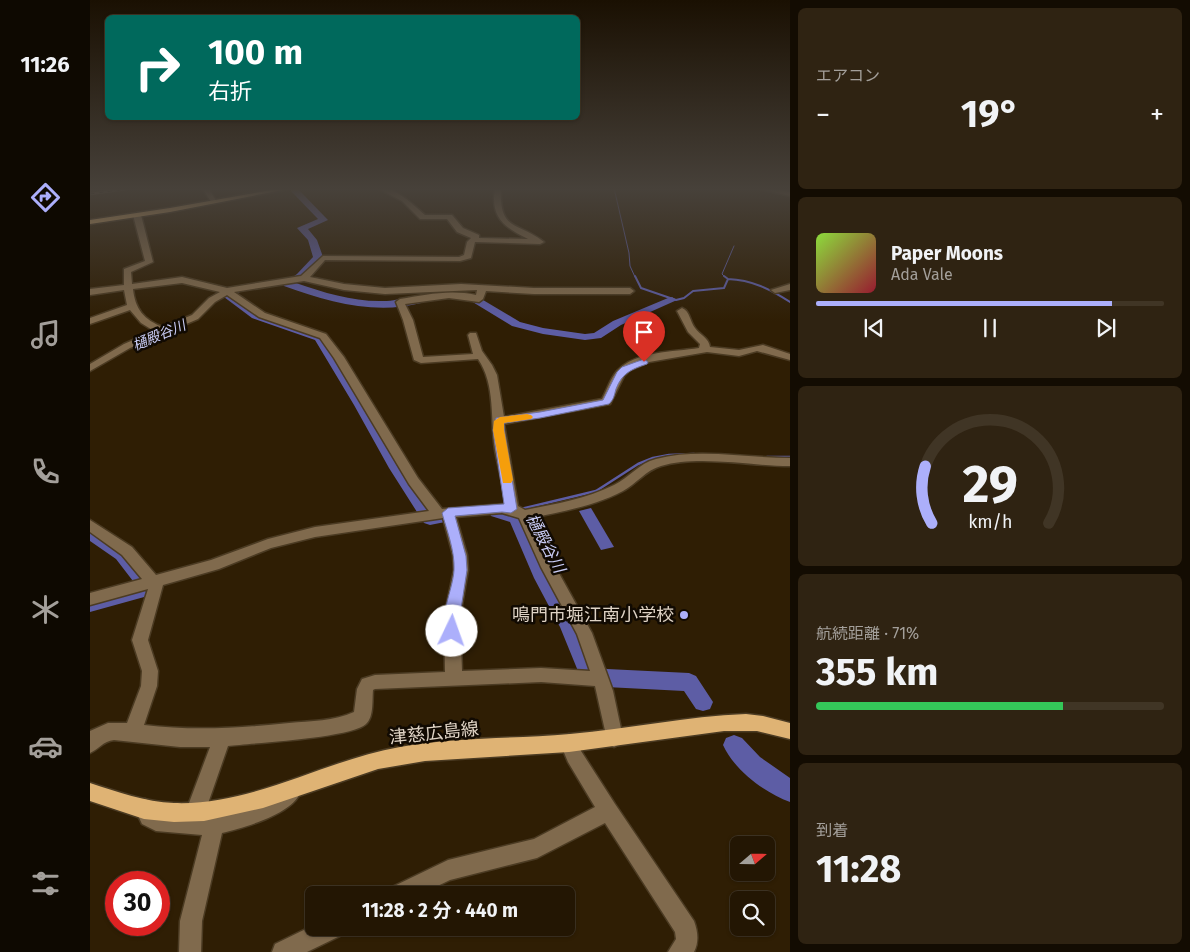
<!DOCTYPE html>
<html lang="ja">
<meta charset="utf-8">
<style>
body{margin:0;font-family:"Fira Sans","Noto Sans JP",sans-serif;background:#2f2312;color:#f1f3f6;height:100vh;display:flex;flex-direction:column;font-size:19px;white-space:nowrap}
*{box-sizing:border-box;margin:0}
p{font-size:16px;color:#a39f9a}
.icon{flex:none;width:28px;height:28px;fill:none;stroke:currentColor;stroke-width:2;stroke-linecap:round;stroke-linejoin:round}
.map{position:relative;flex:1;overflow:hidden}
.details{display:flex;flex-direction:column;gap:8px;padding:8px;background:#130c02;width:400px}
.details>*{flex:none}
.guide{position:absolute;left:15px;top:15px;width:475px;height:105px;border-radius:8px;box-shadow:0 1px 4px #0004,0 0 0 1px #403525;background:#00695c;color:#fff;overflow:hidden}
.needle{width:32px;rotate:70deg}
.fabs{position:absolute;left:640px;top:836px;display:grid;gap:10px}
.fabs a{display:grid;place-items:center;width:45px;height:45px;border-radius:8px;background:#231603;box-shadow:0 1px 4px #0004,0 0 0 1px #403525;font-size:25px}
.speed{position:absolute;left:15px;top:871px;display:flex;gap:10px;font-size:25px;font-weight:700;text-align:center}
.speed>*{display:grid;place-content:center;width:65px;height:65px;border-radius:50%;background:#231603;box-shadow:0 1px 4px #0004,0 0 0 1px #403525;line-height:1}
.speed .limit{border:8px solid #d22;background:#fff;color:#111}
.pin{position:absolute;display:grid;place-items:center;width:42px;height:42px;color:#fff;margin:-51px -21px;border-radius:50% 50% 50% 0;rotate:-45deg;box-shadow:0 0 5px #0007}
.pin .icon{rotate:45deg}
.me{position:absolute;width:55px;margin:-28px;rotate:3deg;stroke-linejoin:round;filter:drop-shadow(0 0 4px #0008)}
.turn{display:flex;align-items:center;gap:18px;height:105px;padding:0 20px;font-size:22px}
.turn .icon{width:65px;height:65px;stroke-width:2.5}
.turn b{display:block;font-size:35px;line-height:42px}
.big{font-size:38px;font-weight:700;line-height:1.1}
.details .widget{flex:1;display:flex;flex-direction:column;justify-content:center;gap:8px;min-width:0;padding:0 18px;border-radius:8px;background:#2f2312}
.details .dial{align-items:center;gap:0}
.dial svg{height:130px;overflow:visible;fill:none;stroke:#403525;stroke-width:7;stroke-linecap:round;text-anchor:middle}
.dial text{fill:#f1f3f6;stroke:none}
.song{display:flex;align-items:center;gap:15px}
.cover{width:60px;height:60px;border-radius:8px;background:linear-gradient(135deg,hsl(90 70% 55%),hsl(350 70% 35%))}
.played{height:5px;border-radius:2px;background:linear-gradient(90deg,#acaffb 85%,#403525 85%)}
.keys{display:flex;justify-content:space-around;direction:ltr}
.heat{display:flex;justify-content:space-between;align-items:center;font-size:28px;direction:ltr}
.charge{height:8px;border-radius:4px;background:linear-gradient(90deg,#34c759 71%,#403525 0)}
.trip{position:absolute;left:215px;top:886px;width:270px;height:50px;border-radius:8px;background:#231603;box-shadow:0 1px 4px #0004,0 0 0 1px #403525;font-weight:700;line-height:50px;text-align:center}
main{display:flex;flex:1;min-height:0}
.tab-bar{display:flex;flex-direction:column;width:90px;justify-content:space-around;align-items:center;background:#0e0901;color:#a39f9a}
.tab-bar .icon{width:35px;height:35px}
.tab-bar .on{color:#acaffb}
.tab-bar b{font-size:22px;color:#f1f3f6}
.map>svg:first-child{display:block}
</style>
<main>
<nav class="tab-bar">
<b>11:26</b>
<svg class="icon on" aria-label="directions" viewBox="0 0 24 24"><path d="M12 3l9 9-9 9-9-9zM9 14v-3h6M13 9l2 2-2 2"/></svg>
<svg class="icon" aria-label="music" viewBox="0 0 24 24"><path d="M9 18V5l10-2v13"/><circle cx="6" cy="18" r="3"/><circle cx="16" cy="16" r="3"/></svg>
<svg class="icon" aria-label="phone" viewBox="0 0 24 24"><path d="M5 4h4l2 5-3 2q2 4 5 5l2-3 5 2v4C11 20 4 13 5 4z"/></svg>
<svg class="icon" aria-label="climate" viewBox="0 0 24 24"><path d="M12 3v18M4 7l16 10M4 17L20 7"/></svg>
<svg class="icon" aria-label="car" viewBox="0 0 24 24"><path d="M5 17H2v-5l4-1 3-4h7l3 4 3 1v5h-3M9 17h6M6 11h13"/><circle cx="7" cy="17" r="2"/><circle cx="17" cy="17" r="2"/></svg>
<svg class="icon" aria-label="filters" viewBox="0 0 24 24"><path d="M4 7h16M4 17h16"/><circle cx="9" cy="7" r="2"/><circle cx="15" cy="17" r="2"/></svg>
</nav>
<div class="map">
<svg width="700" height="952" viewBox="0 0 700 952">
<rect width="100%" height="100%" fill="#2f1e04"/>
<path fill="#5d5da5" d="M501,508L524,547L511,550L489,511Z"/>
<g fill="none" stroke-linecap="round" stroke-linejoin="round">
<path stroke="#5d5da5" stroke-width="1" d="M524,188L539,253L540,266L545,277
M635,277L632,274L644,246"/>
<path stroke="#5d5da5" stroke-width="2" d="M545,276L551,288L586,300L594,298L603,291L634,288L638,279C662,280 680,289 700,302
M634,276L638,279"/>
<path stroke="#5d5da5" stroke-width="2.5" d="M677,457H700
M431,509L506,491L548,464L563,458L579,455L604,454"/>
<path fill="#5d5da5" fill-rule="evenodd" d="M201,188H207L238,220L218,229L227,240L233,257L215,278L206,283C235,293 264,302 294,301C305,301 325,294 332,301L331,303C285,315 238,302 194,286L193,284L207,274L223,257L218,240L207,228L228,219L201,191Z
M152,286L157,289L143,295L170,314L233,336L278,405L312,466L344,513L355,514L357,518L355,522L340,525L334,523L299,468L264,405L225,340L162,318L130,294L131,292Z
M370,293L388,297L430,322L453,328L495,334L504,333L523,321L578,298L582,297L587,300L531,325L511,338L495,340L453,334L422,326L381,301L366,298L365,296Z
M407,506L429,511L433,515L461,577L488,626L504,664L517,669L599,673L606,676L623,702L620,709L613,711L606,709L594,691L516,687L490,676L470,627L444,578L420,522L401,516L399,512L401,508Z
M0,527L38,549L65,584L68,589L65,594L0,612V598L46,585L26,559L0,541Z
M644,735L652,738L670,757L700,778V802C674,792 645,771 633,745L636,738Z"/>
<g stroke="#4b3b23" stroke-width="3">
<path id="minor" d="M112,188H118L127,202L126,203H122Z
M287,188C305,186 322,204 335,215H362L373,228L389,235V238L438,239C413,227 400,216 405,188H411C409,232 427,221 454,242L450,244L385,242L381,258L370,261L235,260L220,277L254,284L295,288L371,284L444,288H540L544,291L540,294H444L396,291L393,299L389,302L359,298L315,304L323,320L333,357L383,354L378,335L380,333H386L392,351L402,365L407,375L414,417L512,399C517,390 520,379 527,371C545,351 584,352 609,348L610,344L598,332L587,311L592,308C600,311 600,322 605,328C610,335 619,338 620,347L649,350L673,345L700,354V360L667,351L649,356L617,352L559,362L540,370L534,376L520,404L414,424L428,506L435,510C465,504 496,499 524,485C539,478 549,463 566,459C609,448 656,458 700,458V466C660,466 609,455 571,466C556,470 546,484 533,491C505,506 473,511 442,518L465,566L502,633L523,691L533,738L530,744L524,747L518,744L505,686L451,682L285,689L283,690C282,700 284,717 276,724C262,738 163,743 138,746L114,815L134,813L165,803L201,784L208,786L210,793C202,814 153,828 132,833L112,921L111,952H89L90,921L112,835L66,831L52,824L45,809L48,802L55,799L62,802L68,811L98,814L96,811L120,747H90L24,740C13,741 9,749 0,753V731L18,723H37L51,686L52,671L42,640L58,589L0,605V593L52,579L32,555L0,532V520L42,547L66,575L121,560L178,539L225,527L339,511L319,484L244,358L230,338L169,317L137,295L125,302L108,319L40,348L0,371V364L34,344L64,331L51,323L40,310L0,324V318L37,305L34,290L0,295V289L34,285V269L55,261L43,215L47,213L51,215L63,262L41,272L42,284L92,277L137,288L211,276L233,256L369,257L374,255L377,242L381,238L367,232L357,219H330L312,201ZM214,281L254,290L295,294L387,290L386,295C360,289 335,295 310,299L306,302L313,320L324,360L331,363L388,359C406,385 400,420 405,450C408,468 414,485 415,504L352,509L328,478L254,357L236,334L175,313L144,292ZM92,283L130,292L119,298L102,315L73,327C54,320 45,309 43,289ZM412,513L429,518L451,567L487,634L500,671L451,668L372,671L370,617L378,570L377,555L366,517ZM353,518L363,555L364,570L354,617L355,672L285,675L272,679L267,689L264,712C244,721 221,721 199,723C149,728 104,731 54,725L67,686L68,671L58,640L73,585L129,569L181,548L225,537Z
M666,188H677L700,192V196Z
M700,284V290L685,293L681,290Z
M479,734L485,737L491,751L525,804L604,921C608,932 609,942 604,952H578L586,939L585,932L515,823L447,858L360,880L329,895H296L300,888L358,860L444,839L505,807L478,762L470,743L473,737Z
M224,925V928H253L250,936L217,952H182L185,944Z"/>
</g>
<g stroke="#4b3b23" stroke-width="3">
<path id="major" d="M192,188H203L80,212L0,224V220L80,208Z
M656,714L673,716L700,723V739L667,731H634L479,752L335,761L288,769L173,808L114,821L84,822L54,819L0,801V783C28,792 55,802 84,803C163,806 234,760 310,747C366,737 423,739 480,734C539,729 597,716 656,714Z"/>
</g>
<use href="#minor" fill="#806a4d" fill-rule="evenodd"/>
<use href="#major" fill="#dfb374" fill-rule="evenodd"/>
<g stroke="#7f705c" stroke-width="2.5">
<path id="rail" d="M0,194L44,188"/>
</g>
<use href="#rail" stroke="#110a02" stroke-width="1" stroke-dasharray="4.5" stroke-linecap="butt"/>
</g>
<linearGradient id="sky" x2="0" y2="1"><stop stop-color="#1a1002"/><stop offset="0.59" stop-color="#47413a"/><stop offset="1" stop-color="#47413a" stop-opacity="0"/></linearGradient>
<rect width="700" height="321" fill="url(#sky)"/>
<path fill="#acaffb" stroke="#7072a3" d="M554,359L558,362L557,364C542,369 532,373 526,389C524,396 524,399 519,404L450,418L414,423V430L427,509L421,513L412,512L365,516L376,556L377,570L367,635L362,637L357,635C348,617 363,590 364,570C365,551 357,531 352,513L358,508L414,504L403,430L406,418L450,412L513,400L527,372L532,367Z"/>
<path fill="#f59e0b" d="M437,414L441,415L443,417L441,419L414,423V430L423,480L421,483H413L403,430L404,421L410,417Z"/>
<circle fill="#acaffb" stroke="#110a02" stroke-width="2" cx="594" cy="615" r="5"/>
<g text-anchor="middle" stroke-width="5" stroke-linejoin="round" paint-order="stroke">
<g font-size="14" font-style="italic" fill="#cacdf6" stroke="#110a02">
<text transform="translate(69 335) rotate(-23)" y="5">樋殿谷川</text>
</g>
<g font-size="16" font-style="italic" fill="#cacdf6" stroke="#110a02">
<text transform="translate(456 543) rotate(62)" y="6">樋殿谷川</text>
</g>
<g font-size="18" fill="#dfd3c5" stroke="#110a02" text-anchor="end">
<text x="584" y="621">鳴門市堀江南小学校</text>
</g>
<g font-size="18" fill="#dfd3c5" stroke="#110a02">
<text transform="translate(344 733) rotate(-6)" y="6">津慈広島線</text>
</g>
</g>
</svg>
<div class="fabs">
<a><svg class="needle" viewBox="-14 -14 28 28"><path d="M0-13l5 13h-10z" fill="#e53935"/><path d="M0 13l5-13h-10z" fill="#a39f9a"/></svg></a>
<a><svg class="icon" aria-label="search" viewBox="0 0 24 24"><circle cx="10" cy="10" r="6"/><path d="M15 15l6 6"/></svg></a>
</div>
<div class="speed"><div class="limit">30</div></div>
<div class="pin" style="left:554px;top:362px;background:#d93025"><svg class="icon" aria-label="arrive" viewBox="0 0 24 24"><path d="M6 21V4h12l-3 4 3 4H6"/></svg></div>
<svg class="me" style="left:362px;top:631px" viewBox="-20 -20 40 40"><circle r="19" fill="#fff"/><path d="M0-13L10 11 0 6-10 11z" fill="#acaffb"/></svg>
<div class="trip">11:28 · 2 分 · 440 m</div>
<div class="guide">
<div class="turn"><svg class="icon" aria-label="right" viewBox="0 0 24 24"><path d="M7 20v-9h11M14 6l5 5-5 5"/></svg><div><b>100 m</b>右折</div></div>
</div>
</div>
<section class="details">
<div class="widget"><p>エアコン</p>
<div class="heat"><a>−</a><b class="big">19°</b><a>+</a></div>
</div>
<div class="widget">
<div class="song"><i class="cover"></i><div><b>Paper Moons</b><p>Ada Vale</p></div></div>
<div class="played"></div>
<div class="keys"><svg class="icon" aria-label="previous" viewBox="0 0 24 24"><path d="M18 5L8 12l10 7zM5 5v14"/></svg><svg class="icon" aria-label="pause" viewBox="0 0 24 24"><path d="M8 5v14M16 5v14"/></svg><svg class="icon" aria-label="next" viewBox="0 0 24 24"><path d="M6 5l10 7-10 7zM19 5v14"/></svg></div>
</div>
<div class="widget dial"><svg viewBox="0 0 100 80">
<path d="M14 69A42 42 0 1 1 86 69"/>
<path d="M14 69A42 42 0 0 1 10 34" stroke="#acaffb"/>
<text x="50" y="56" font-size="32" font-weight="700">29</text>
<text x="50" y="72" font-size="11">km/h</text>
</svg></div>
<div class="widget"><p>航続距離 · 71%</p><b class="big">355 km</b><div class="charge"></div></div>
<div class="widget"><p>到着</p><b class="big">11:28</b></div>
</section>
</main>
